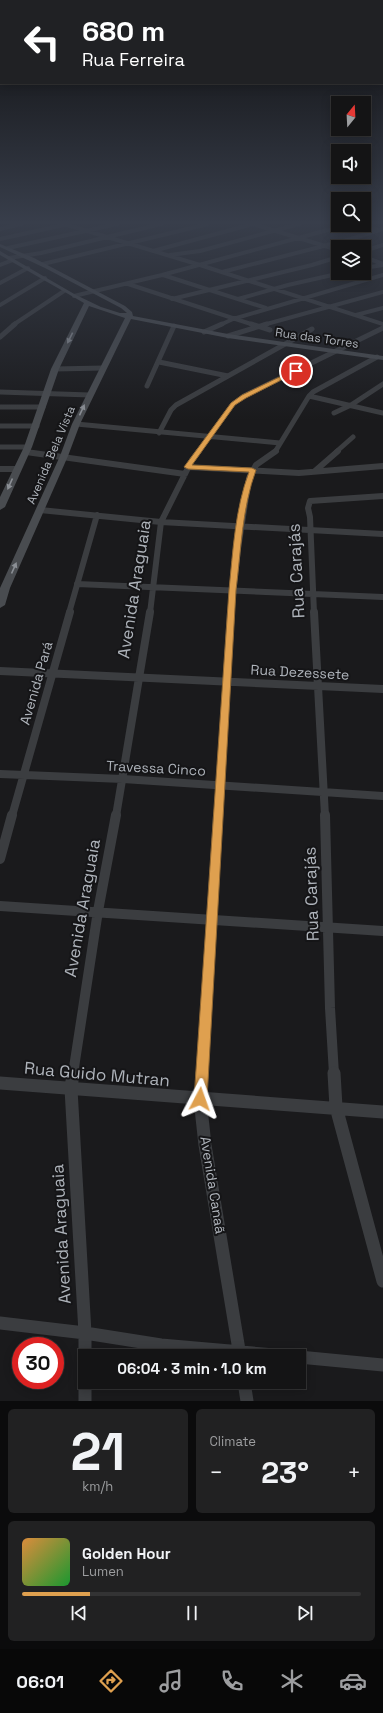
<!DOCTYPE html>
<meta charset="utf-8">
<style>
body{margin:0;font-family:"Space Grotesk",sans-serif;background:#212122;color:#f1f3f6;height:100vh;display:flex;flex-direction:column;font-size:15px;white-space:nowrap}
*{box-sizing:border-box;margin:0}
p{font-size:13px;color:#9d9ea0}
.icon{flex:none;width:22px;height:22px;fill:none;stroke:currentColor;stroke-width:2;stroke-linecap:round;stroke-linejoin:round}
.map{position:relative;height:1401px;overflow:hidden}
.drawer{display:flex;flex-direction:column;gap:8px;padding:8px;background:#0b0b0c;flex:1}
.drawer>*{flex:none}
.top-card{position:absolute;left:0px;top:0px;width:383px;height:84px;box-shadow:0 2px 10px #0003,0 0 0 1px #333334;background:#202124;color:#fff;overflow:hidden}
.needle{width:26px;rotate:18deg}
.controls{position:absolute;left:331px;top:96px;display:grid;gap:8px}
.controls a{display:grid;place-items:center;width:40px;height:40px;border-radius:0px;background:#141415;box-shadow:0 2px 10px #0003,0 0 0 1px #333334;font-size:20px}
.speed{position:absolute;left:12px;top:1337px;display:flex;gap:8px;font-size:20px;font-weight:700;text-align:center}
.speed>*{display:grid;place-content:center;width:52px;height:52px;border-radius:50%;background:#141415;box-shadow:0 2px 10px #0003,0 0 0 1px #333334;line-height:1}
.speed .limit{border:6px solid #d22;background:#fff;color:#111}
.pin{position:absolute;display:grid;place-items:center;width:34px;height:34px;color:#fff;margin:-17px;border:2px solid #fff;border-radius:50%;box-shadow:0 1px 4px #0007}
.me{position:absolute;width:44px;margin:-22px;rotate:4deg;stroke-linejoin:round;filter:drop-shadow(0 0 3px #0008)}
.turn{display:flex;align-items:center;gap:14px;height:84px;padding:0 16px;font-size:18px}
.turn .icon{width:52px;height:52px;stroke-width:2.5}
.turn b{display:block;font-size:28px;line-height:34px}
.big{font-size:30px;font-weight:600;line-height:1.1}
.drawer .card{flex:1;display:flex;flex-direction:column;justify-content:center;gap:6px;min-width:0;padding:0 14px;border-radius:6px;background:#212122}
.drawer .dial{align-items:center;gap:0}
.dial b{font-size:52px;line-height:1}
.song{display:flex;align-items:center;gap:12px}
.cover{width:48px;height:48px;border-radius:6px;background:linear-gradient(135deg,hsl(30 70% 55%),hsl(130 70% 35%))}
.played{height:4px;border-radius:2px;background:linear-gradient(90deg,#dfa04f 20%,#333334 20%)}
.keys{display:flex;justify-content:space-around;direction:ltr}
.heat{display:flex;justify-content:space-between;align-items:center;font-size:22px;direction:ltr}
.drawer .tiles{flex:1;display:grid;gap:8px;grid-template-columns:1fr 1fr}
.card:last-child{grid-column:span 2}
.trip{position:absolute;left:78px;top:1349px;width:228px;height:40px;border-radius:0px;background:#141415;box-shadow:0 2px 10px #0003,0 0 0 1px #333334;font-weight:600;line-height:40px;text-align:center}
.dock{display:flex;height:64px;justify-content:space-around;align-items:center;background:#080808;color:#9d9ea0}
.dock .icon{width:28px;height:28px}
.dock .on{color:#dfa04f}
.dock b{font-size:18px;color:#f1f3f6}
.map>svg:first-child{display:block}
</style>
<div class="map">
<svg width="383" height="1401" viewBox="0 0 383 1401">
<rect width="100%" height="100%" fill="#1a1a1c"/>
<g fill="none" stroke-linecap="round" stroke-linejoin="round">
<path stroke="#3b3d40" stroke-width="4" d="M64,224L200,265L383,324
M253,224L338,250
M358,225L378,230
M0,229L21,224
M0,239L68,224
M8,248L117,224
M153,251L253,224
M364,251L383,245
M170,255L200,251L299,224
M364,257L383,264
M9,258L41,253L161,224
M43,264L208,224
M0,265L13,260
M364,268L383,265
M222,272L351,239L383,229
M163,275L266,308
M0,283L28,268
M128,284L254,325
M74,296L162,275L346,225
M172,299L312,265L338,257
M238,299L288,285L341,273
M0,305L45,278
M356,315L383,308
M13,325L64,291
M220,325L233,319L383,275
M263,325L383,292"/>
<path stroke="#3b3d40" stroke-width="5" d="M251,324L270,330
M204,332L222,324
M228,336L267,324
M0,337L15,324
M159,362L228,376
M55,369L103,368
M147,386L174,326
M0,392L90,395
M309,396L383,413
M0,407H43
M334,413L351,405L383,384
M76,424L280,443
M0,426H37
M159,433L171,410L176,405L312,329
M0,447H28
M198,452L233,404L244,396L383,328
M275,452L309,396L313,392L377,357
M336,452L353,437"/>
<path stroke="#3b3d40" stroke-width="6" d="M26,452L185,474
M188,467L299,473L383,466
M0,469H17
M315,471L338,451
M40,510L161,522L383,534
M77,584L383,597
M69,613L97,515
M150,613L161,522L192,460L199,451
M231,613L238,549L249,478L256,465L276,451
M314,613L310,517L308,508L310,501L383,496"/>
<path stroke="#3b3d40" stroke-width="8" d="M314,612L325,816
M0,671L383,689
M0,774L123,779L383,796
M12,816L70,612
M116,816L150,612
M218,816L231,612"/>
<path stroke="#3b3d40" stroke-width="10" d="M325,815L330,1008L334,1074
M0,859L12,815
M0,906L383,931
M73,1074L98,911L116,815
M202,1074L218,815"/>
<path stroke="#3b3d40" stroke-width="13" d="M73,1073L71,1089L85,1333V1401
M202,1073L200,1099L205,1145L240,1356
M334,1073L336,1107L383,1281
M0,1083L383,1112
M0,1323L85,1333L161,1345L286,1356
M299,1357L383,1365
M244,1382L247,1401"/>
<path fill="#494c50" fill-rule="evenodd" d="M0,244L34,258L125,306L132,312L133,316L228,334L383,356V360L228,338L131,319L80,424L68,456L10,588L5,605L0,608V588L60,456L72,424L125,318L89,306L59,369L32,447L5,507L0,510V497L24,447L51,369L84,303L0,255V251L76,295L101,307L120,313H127L121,308L45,268L0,247Z"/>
</g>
<defs><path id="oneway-solid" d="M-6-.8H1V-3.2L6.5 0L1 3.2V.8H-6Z"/></defs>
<g fill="#8b8f95">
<use href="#oneway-solid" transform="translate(70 338) rotate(116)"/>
<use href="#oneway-solid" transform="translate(82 410) rotate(-65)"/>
<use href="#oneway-solid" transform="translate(10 484) rotate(114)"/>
<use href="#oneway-solid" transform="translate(14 568) rotate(-66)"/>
</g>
<linearGradient id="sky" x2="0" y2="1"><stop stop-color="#0e0e0f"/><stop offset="0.53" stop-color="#383e4b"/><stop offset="1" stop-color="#383e4b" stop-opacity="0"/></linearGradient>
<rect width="383" height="420" fill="url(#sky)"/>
<path fill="#dfa04f" stroke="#916833" d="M294,370L299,371L246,398L235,405L192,465L252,468L256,470C242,508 241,551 236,590L207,1099L205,1103L200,1105L196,1103L194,1099L229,590C233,551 235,509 249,472L188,469L184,467L231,403L242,395Z"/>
<g text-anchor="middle" stroke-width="4" stroke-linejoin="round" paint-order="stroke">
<g font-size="12" fill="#aeb3ba" stroke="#151517">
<text transform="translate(317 338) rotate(8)" y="4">Rua das Torres</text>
<text transform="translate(51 455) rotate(-67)" y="4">Avenida Bela Vista</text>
</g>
<g font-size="14" fill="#aeb3ba" stroke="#151517">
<text transform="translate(300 672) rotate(3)" y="5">Rua Dezessete</text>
<text transform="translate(36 683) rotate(-74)" y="5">Avenida Pará</text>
<text transform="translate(156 768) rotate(3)" y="5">Travessa Cinco</text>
<text transform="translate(213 1185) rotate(81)" y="5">Avenida Canaã</text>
</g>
<g font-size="17" fill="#aeb3ba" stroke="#151517">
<text transform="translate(296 571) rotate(-93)" y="6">Rua Carajás</text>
<text transform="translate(134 589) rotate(-81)" y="6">Avenida Araguaia</text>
<text transform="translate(311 894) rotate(-92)" y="6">Rua Carajás</text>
<text transform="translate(82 908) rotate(-80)" y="6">Avenida Araguaia</text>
<text transform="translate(97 1074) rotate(5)" y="6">Rua Guido Mutran</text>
<text transform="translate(61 1234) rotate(-93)" y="6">Avenida Araguaia</text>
</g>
</g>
</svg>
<div class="controls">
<a><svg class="needle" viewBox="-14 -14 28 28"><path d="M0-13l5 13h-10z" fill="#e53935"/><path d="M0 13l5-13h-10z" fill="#9d9ea0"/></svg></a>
<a><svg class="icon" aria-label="sound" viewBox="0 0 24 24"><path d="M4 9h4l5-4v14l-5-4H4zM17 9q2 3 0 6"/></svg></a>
<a><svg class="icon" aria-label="search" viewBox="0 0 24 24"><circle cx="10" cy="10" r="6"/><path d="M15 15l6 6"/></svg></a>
<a><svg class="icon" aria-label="layers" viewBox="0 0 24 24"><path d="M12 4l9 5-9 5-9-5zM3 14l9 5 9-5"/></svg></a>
</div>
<div class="speed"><div class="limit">30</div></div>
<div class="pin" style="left:296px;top:371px;background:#d93025"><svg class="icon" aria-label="arrive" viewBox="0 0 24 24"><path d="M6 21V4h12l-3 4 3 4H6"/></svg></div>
<svg class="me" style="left:200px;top:1099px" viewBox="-20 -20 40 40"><path d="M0-17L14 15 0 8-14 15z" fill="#dfa04f" stroke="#fff" stroke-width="4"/></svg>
<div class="trip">06:04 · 3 min · 1.0 km</div>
<div class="top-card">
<div class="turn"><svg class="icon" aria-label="left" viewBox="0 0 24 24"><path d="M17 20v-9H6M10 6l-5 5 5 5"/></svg><div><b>680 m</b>Rua Ferreira</div></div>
</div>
</div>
<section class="drawer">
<div class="tiles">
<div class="card dial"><b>21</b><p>km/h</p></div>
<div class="card"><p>Climate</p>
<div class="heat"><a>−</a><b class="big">23°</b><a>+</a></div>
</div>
<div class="card">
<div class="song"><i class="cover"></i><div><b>Golden Hour</b><p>Lumen</p></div></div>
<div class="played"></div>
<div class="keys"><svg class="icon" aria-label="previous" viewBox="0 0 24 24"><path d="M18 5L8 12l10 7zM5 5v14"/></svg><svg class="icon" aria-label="pause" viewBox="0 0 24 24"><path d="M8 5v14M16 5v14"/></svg><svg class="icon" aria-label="next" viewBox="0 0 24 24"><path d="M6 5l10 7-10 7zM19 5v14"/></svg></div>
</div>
</div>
</section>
<nav class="dock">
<b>06:01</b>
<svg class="icon on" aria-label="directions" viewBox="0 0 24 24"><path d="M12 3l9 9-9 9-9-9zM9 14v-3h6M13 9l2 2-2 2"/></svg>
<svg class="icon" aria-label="music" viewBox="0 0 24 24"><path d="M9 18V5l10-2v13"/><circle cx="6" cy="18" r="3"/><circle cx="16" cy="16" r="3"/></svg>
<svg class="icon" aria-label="phone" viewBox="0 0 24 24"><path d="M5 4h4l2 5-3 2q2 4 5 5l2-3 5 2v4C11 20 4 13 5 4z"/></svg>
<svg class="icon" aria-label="climate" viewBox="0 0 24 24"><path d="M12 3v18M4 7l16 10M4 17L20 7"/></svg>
<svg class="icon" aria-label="car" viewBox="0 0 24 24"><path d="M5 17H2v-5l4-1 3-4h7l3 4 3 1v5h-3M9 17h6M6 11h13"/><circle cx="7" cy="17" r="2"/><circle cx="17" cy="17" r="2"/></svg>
</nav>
